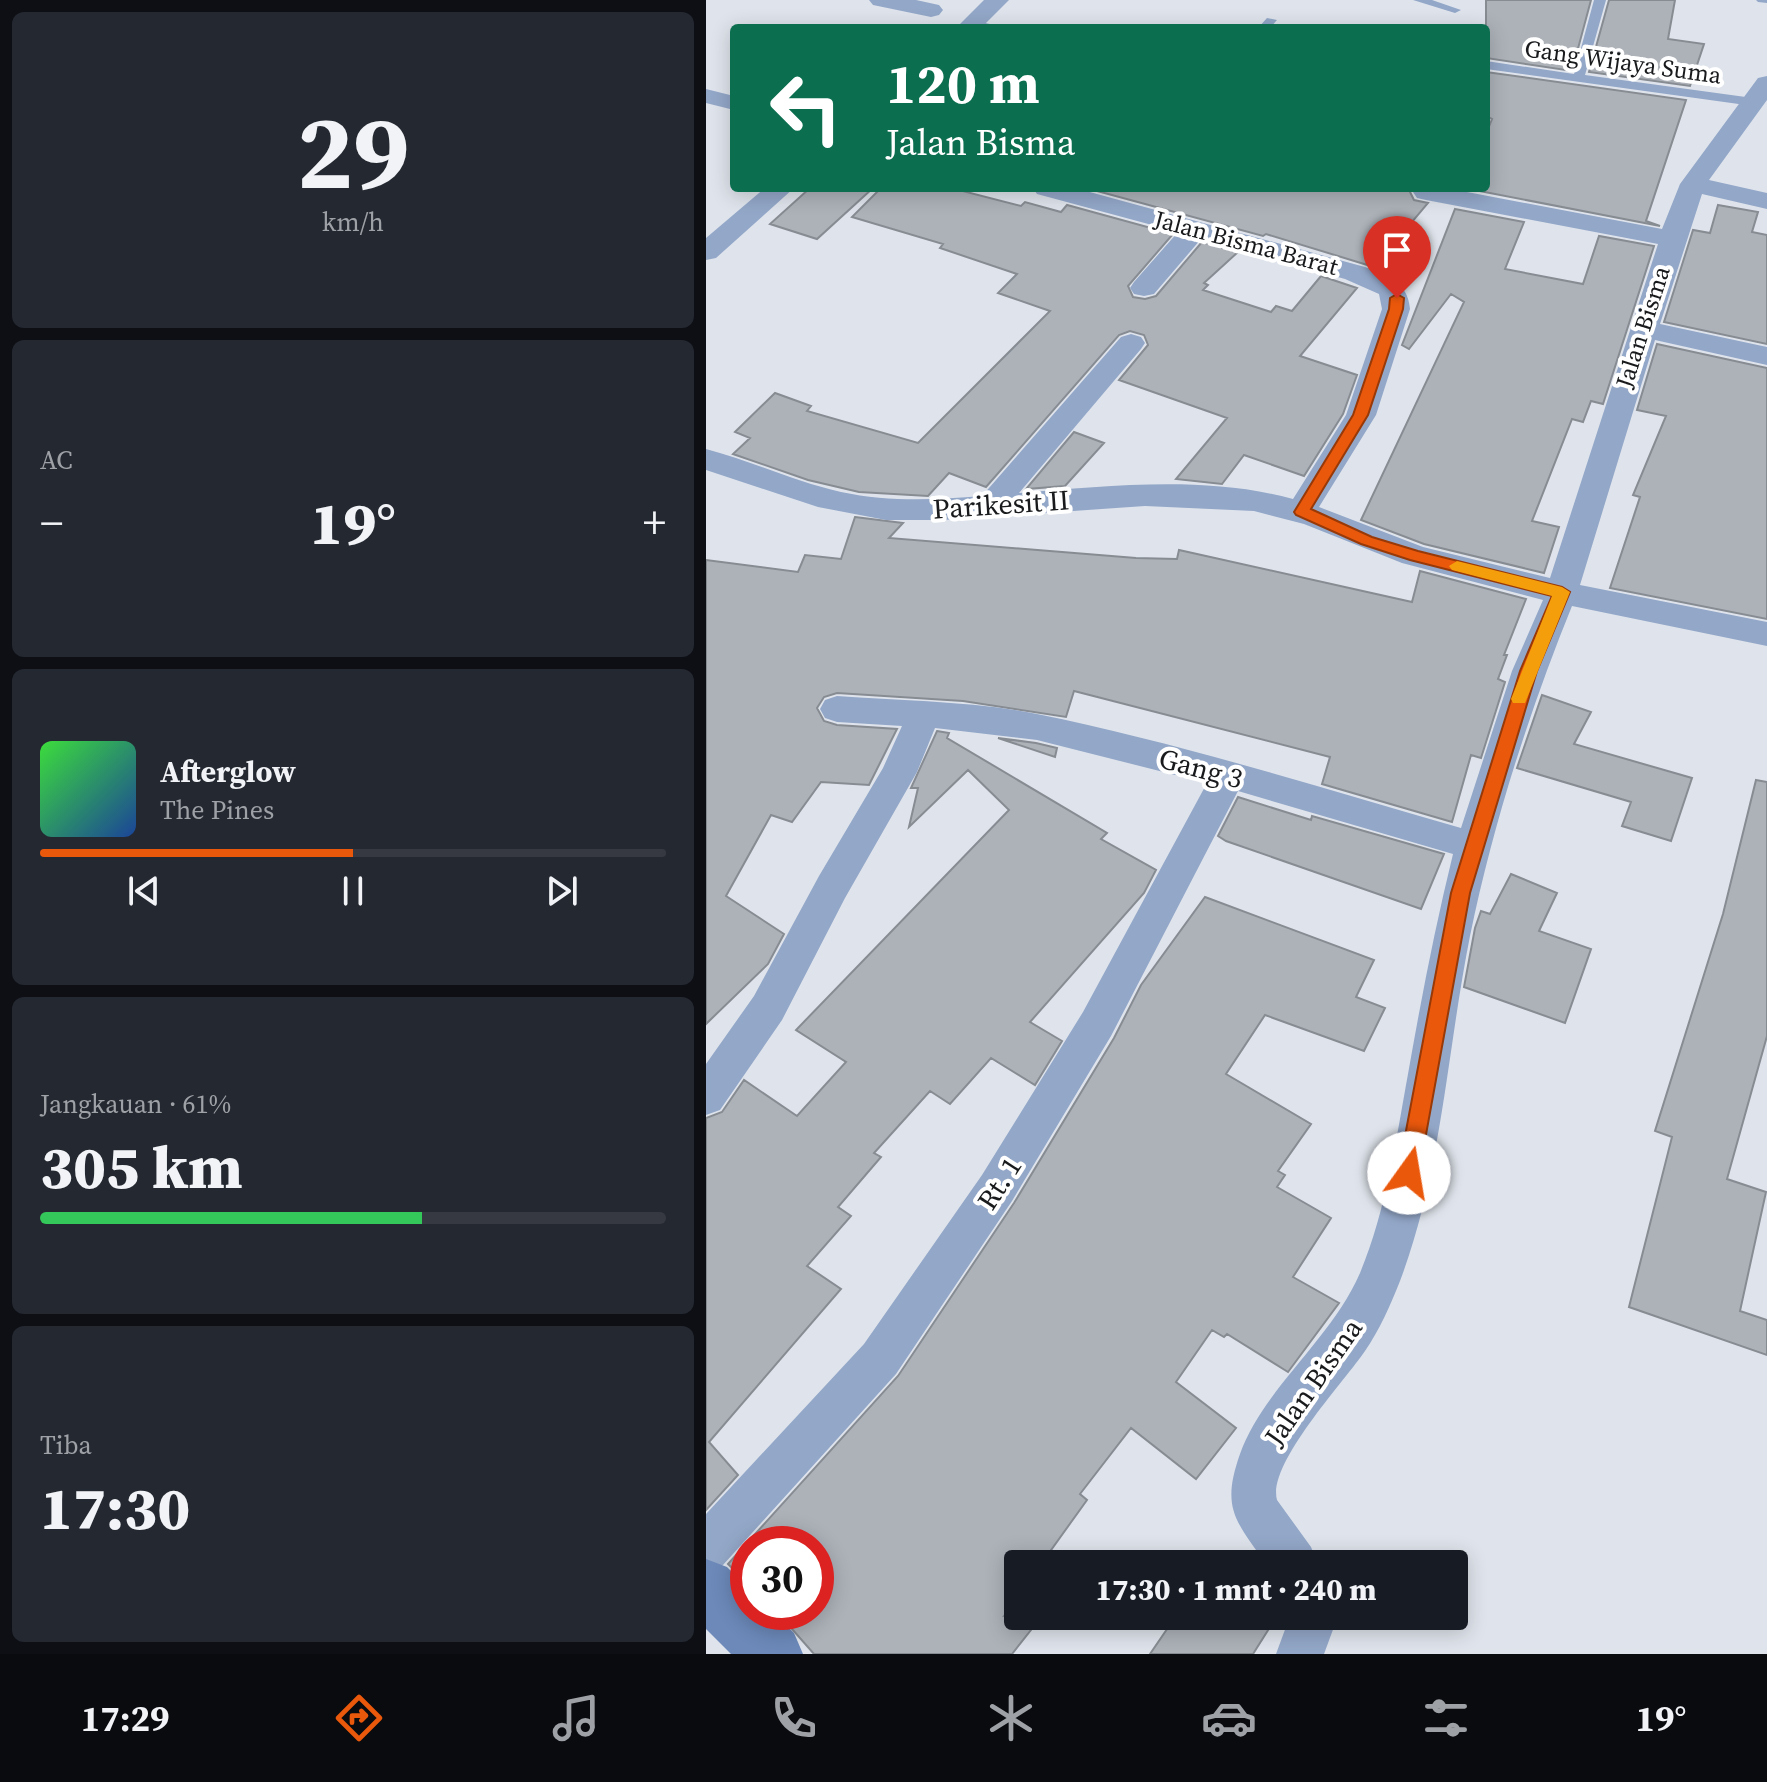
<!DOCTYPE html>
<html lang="id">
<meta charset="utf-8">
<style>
body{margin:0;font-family:"Source Serif 4",serif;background:#242831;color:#f1f3f6;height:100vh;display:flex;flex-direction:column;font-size:30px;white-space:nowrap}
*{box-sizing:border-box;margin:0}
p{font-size:26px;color:#9ea1a6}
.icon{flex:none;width:44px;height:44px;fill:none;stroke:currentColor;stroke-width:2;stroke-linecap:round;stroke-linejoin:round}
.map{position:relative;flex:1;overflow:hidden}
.panel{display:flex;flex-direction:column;gap:12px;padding:12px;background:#0d0f14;width:706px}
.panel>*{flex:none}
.guide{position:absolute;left:24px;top:24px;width:760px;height:168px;border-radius:8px;box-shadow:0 4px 20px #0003;background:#0b6e4f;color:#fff;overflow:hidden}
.speed{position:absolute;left:24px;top:1526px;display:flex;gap:16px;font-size:40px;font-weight:700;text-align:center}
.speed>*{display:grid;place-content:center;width:104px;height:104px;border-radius:50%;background:#171b24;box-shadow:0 4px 20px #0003;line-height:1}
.speed .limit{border:12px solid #d22;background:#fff;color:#111}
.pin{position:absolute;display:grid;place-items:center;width:68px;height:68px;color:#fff;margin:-82px -34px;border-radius:50% 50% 50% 0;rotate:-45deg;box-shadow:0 0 8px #0007}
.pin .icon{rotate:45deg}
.me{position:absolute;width:88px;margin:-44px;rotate:13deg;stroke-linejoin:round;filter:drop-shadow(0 0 6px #0008)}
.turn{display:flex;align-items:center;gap:28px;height:168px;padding:0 24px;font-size:36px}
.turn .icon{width:104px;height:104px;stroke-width:2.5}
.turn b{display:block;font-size:56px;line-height:68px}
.big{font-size:60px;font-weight:800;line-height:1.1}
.panel .tile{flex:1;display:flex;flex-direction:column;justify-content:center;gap:12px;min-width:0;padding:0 28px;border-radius:12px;background:#242831}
.panel .dial{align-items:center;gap:0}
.dial b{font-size:104px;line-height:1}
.song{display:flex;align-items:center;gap:24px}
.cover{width:96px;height:96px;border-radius:12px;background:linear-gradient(135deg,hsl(120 70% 55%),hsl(220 70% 35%))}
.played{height:8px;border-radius:4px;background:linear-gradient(90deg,#ea580c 50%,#363941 50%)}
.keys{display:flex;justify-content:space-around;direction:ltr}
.heat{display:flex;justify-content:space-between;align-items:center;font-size:44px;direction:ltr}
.charge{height:12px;border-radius:6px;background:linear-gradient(90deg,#34c759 61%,#363941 0)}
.trip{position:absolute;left:298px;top:1550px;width:464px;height:80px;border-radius:8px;background:#171b24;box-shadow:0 4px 20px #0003;font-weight:800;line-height:80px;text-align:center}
.dock{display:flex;height:128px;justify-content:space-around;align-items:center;background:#090b0e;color:#9ea1a6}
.dock .icon{width:56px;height:56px}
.dock .current{color:#ea580c}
.dock b{font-size:36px;color:#f1f3f6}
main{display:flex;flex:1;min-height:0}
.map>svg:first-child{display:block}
</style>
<main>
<section class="panel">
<div class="tile dial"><b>29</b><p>km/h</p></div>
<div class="tile"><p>AC</p>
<div class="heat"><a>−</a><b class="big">19°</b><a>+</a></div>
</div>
<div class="tile">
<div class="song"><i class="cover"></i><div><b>Afterglow</b><p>The Pines</p></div></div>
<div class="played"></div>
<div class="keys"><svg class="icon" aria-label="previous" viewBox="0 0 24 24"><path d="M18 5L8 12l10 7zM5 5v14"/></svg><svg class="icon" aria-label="pause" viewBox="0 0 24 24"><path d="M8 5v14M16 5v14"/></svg><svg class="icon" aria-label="next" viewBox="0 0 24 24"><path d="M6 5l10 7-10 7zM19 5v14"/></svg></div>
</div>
<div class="tile"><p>Jangkauan · 61%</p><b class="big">305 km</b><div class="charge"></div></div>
<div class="tile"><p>Tiba</p><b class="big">17:30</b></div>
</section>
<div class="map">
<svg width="1061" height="1654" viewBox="0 0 1061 1654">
<rect width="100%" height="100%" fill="#dfe4ec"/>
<path fill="#adb2b9" stroke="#878c93" stroke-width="2" d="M780,0H885L866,71L780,58Z
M903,0H969L962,39L998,44L984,86L883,72Z
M780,72L980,100L940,221L954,226L758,188H780V134L786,119L780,116Z
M104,188H167L111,239L64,224Z
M175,188H245L315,206L319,202L355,212L361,205L467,234L422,286L427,297L439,299L450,296L496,242L532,252L498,283L502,285L497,290L565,312L570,306L586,311L615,276L651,288L594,356L651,375L637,414L598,476L538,455L516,484L470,479L521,418L413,380L442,345L438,335L424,331L413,335L280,487L243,473L222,496L153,492L102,480L27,454L44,438L29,432L69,393L105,406L101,411L212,443L344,311L292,293L311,274L234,248L237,244L146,217Z
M380,188H706L704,192L708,200L722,203L668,267L560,234L557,236Z
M1012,205L1052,212L1046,232L1061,235V344L958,322L987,230L1004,233Z
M749,209L818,222L799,269L877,284L893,236L948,246L897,404L885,401L877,422L866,419L826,521L853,527L838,573L718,544L655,520L758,302L745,294L703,349L696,345Z
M951,344L1061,368V619L904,588L934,497L927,495L960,416L931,410Z
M368,432L398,443L359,486L320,489Z
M149,517L197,523L183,538L430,558L471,559L473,550L706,602L714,571L820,599L798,655H801L792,679L799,682L775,758L765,755L746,822L616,784L624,757L368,691L360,717L257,701L131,693L118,697L111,708L118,721L131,725L191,729L163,785L115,782L86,822L65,815L20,896L78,934L62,964L0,1024V560L92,572L99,555L135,559Z
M836,695L885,712L868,744L986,778L965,841L916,826L925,802L811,768Z
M231,731L243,733L241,738L401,833L395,839L450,870L438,893L324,1022L356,1041L329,1085L285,1058L244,1104L224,1091L168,1153L175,1157L132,1207L145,1216L101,1266L135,1289L3,1442L32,1475L0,1510V1118L16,1112L38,1080L91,1116L140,1062L90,1030L303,810L262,770L203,827L212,788H205Z
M292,738L330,743L351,748L349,757Z
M1050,780L1061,782V1036L1021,1179L1060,1192L1034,1311L1061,1320V1355L923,1307L966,1137L949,1131L1017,914Z
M532,797L605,820L606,816L738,854L715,909L520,841L512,836Z
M805,874L851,893L833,931L885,949L859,1023L758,987L769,928L775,911L784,914Z
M499,897L668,960L650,997L679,1008L658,1051L559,1015L520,1074L605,1124L572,1171L579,1175L571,1187L625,1218L587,1277L633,1303L582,1372L521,1334L518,1337L506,1330L470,1382L530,1428L490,1479L425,1428L374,1494L381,1500L335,1564H312V1596L298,1616H336L306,1654H108L71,1612H110V1544H42V1584L22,1564L192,1376L308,1203L408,1038L435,985Z
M470,1616H571L547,1654H444Z"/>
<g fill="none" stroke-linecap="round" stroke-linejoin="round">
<path fill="#93a7c8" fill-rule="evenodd" d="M707,0H726L755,10L749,13Z
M888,0H900L879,75L1047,98L1053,102L1047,106L780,69V61L868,74Z
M1050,0H1061V3L1052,2Z
M561,18L571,20L564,28H552Z
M266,20L288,25L290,28H255Z"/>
<path fill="#93a7c8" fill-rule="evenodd" d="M163,0H210L233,5L237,10L233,15L225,17L167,5Z
M278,0H303L275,28H257L254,24Z
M1061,76V100L1003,180L1061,193V209L996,194L954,324L1061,347V365L949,340L874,585L1061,622V646L866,606C823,712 787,824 764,936C741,1051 736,1170 694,1281C685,1304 673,1331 659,1351C638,1382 561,1464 571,1500L605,1547L612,1564H560C529,1520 515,1508 534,1454C557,1389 625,1340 654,1273C680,1211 690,1140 702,1074C715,1000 729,927 747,854L532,791L405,1036L306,1201L190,1374L17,1565L0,1572V1514L158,1344L276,1175L377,1012L501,783L331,740L229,728L211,772L139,898L76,1020L14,1110L0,1115V1064L48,996L113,876L177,768L196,726L131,722L119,718L114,709L119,700L131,696C197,701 266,701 331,714C474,743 615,788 755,828L806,671L837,600L696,563L598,524L548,511L439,506L237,520H180L112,507L0,470V449C46,461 89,482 135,492C182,502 229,500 276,496L415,337L425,334L435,337L439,343L435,349L313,493C403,486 499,475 587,499L640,415L676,309L673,294L639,279L495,239L448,294L438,296L428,294L424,288L428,282L472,232L331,194L327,188H369L659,267C681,275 702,282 704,309L670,415L613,507L717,547L844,578L952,244L720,200L711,198L707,192L710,188H740L956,229L974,184L1052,78Z
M0,89L28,96V110L0,103Z
M59,188H88L10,258L0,260V238Z
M584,1616H632L618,1654H570Z"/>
<path fill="#6c89b9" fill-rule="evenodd" d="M0,1559L21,1567L42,1588V1612H67L88,1633L97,1654H25L0,1629Z"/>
</g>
<path fill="#ea580c" stroke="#983908" stroke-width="2" d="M691,294L698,298L697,309L662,415L605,509L666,537L712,551L856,587L864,592L831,671L764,893L713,1173L710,1180L703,1183L695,1180L692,1173L745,893L814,671L846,596L704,560L655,544L590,515L588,512L647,415L683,309L684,298Z"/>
<path fill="#f59e0b" d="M751,561L856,587L864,592L819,703H807L805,699L846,596L746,570L743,566Z"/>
<g text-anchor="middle" stroke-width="8" stroke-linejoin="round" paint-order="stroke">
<g font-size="24" fill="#181a1c" stroke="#fff">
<text transform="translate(917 62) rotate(8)" y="8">Gang Wijaya Suma</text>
<text transform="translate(540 243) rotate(15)" y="8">Jalan Bisma Barat</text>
<text transform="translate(937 327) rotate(-72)" y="8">Jalan Bisma</text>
</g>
<g font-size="28" fill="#181a1c" stroke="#fff">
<text transform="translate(295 504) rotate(-4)" y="10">Parikesit II</text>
<text transform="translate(495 768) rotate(15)" y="10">Gang 3</text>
<text transform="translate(293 1183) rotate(-57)" y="10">Rt. 1</text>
<text transform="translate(607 1382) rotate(-55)" y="10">Jalan Bisma</text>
</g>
</g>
</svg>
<div class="speed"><div class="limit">30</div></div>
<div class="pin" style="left:691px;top:298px;background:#d93025"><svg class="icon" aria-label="arrive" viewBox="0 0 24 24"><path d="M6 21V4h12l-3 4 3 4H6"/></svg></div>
<svg class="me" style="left:703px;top:1173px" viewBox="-20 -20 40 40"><circle r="19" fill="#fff"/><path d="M0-13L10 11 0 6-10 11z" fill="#ea580c"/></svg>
<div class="trip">17:30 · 1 mnt · 240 m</div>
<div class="guide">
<div class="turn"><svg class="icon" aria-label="left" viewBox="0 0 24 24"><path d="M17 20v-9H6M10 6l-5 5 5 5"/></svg><div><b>120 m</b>Jalan Bisma</div></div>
</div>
</div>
</main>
<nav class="dock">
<b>17:29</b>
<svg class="icon current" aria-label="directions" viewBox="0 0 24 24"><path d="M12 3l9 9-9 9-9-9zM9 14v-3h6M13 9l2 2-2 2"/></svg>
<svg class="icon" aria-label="music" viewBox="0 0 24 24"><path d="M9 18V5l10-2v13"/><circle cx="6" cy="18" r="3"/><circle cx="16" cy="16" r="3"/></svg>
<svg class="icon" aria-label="phone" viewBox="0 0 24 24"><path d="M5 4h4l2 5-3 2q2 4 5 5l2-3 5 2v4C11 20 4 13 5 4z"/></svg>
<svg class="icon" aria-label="climate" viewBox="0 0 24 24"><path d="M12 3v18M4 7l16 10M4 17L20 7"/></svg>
<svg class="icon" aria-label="car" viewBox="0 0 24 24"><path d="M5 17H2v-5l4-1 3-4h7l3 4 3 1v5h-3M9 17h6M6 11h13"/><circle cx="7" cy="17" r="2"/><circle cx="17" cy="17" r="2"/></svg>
<svg class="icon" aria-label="filters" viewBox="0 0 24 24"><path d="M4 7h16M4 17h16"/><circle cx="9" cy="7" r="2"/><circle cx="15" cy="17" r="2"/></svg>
<b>19°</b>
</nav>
